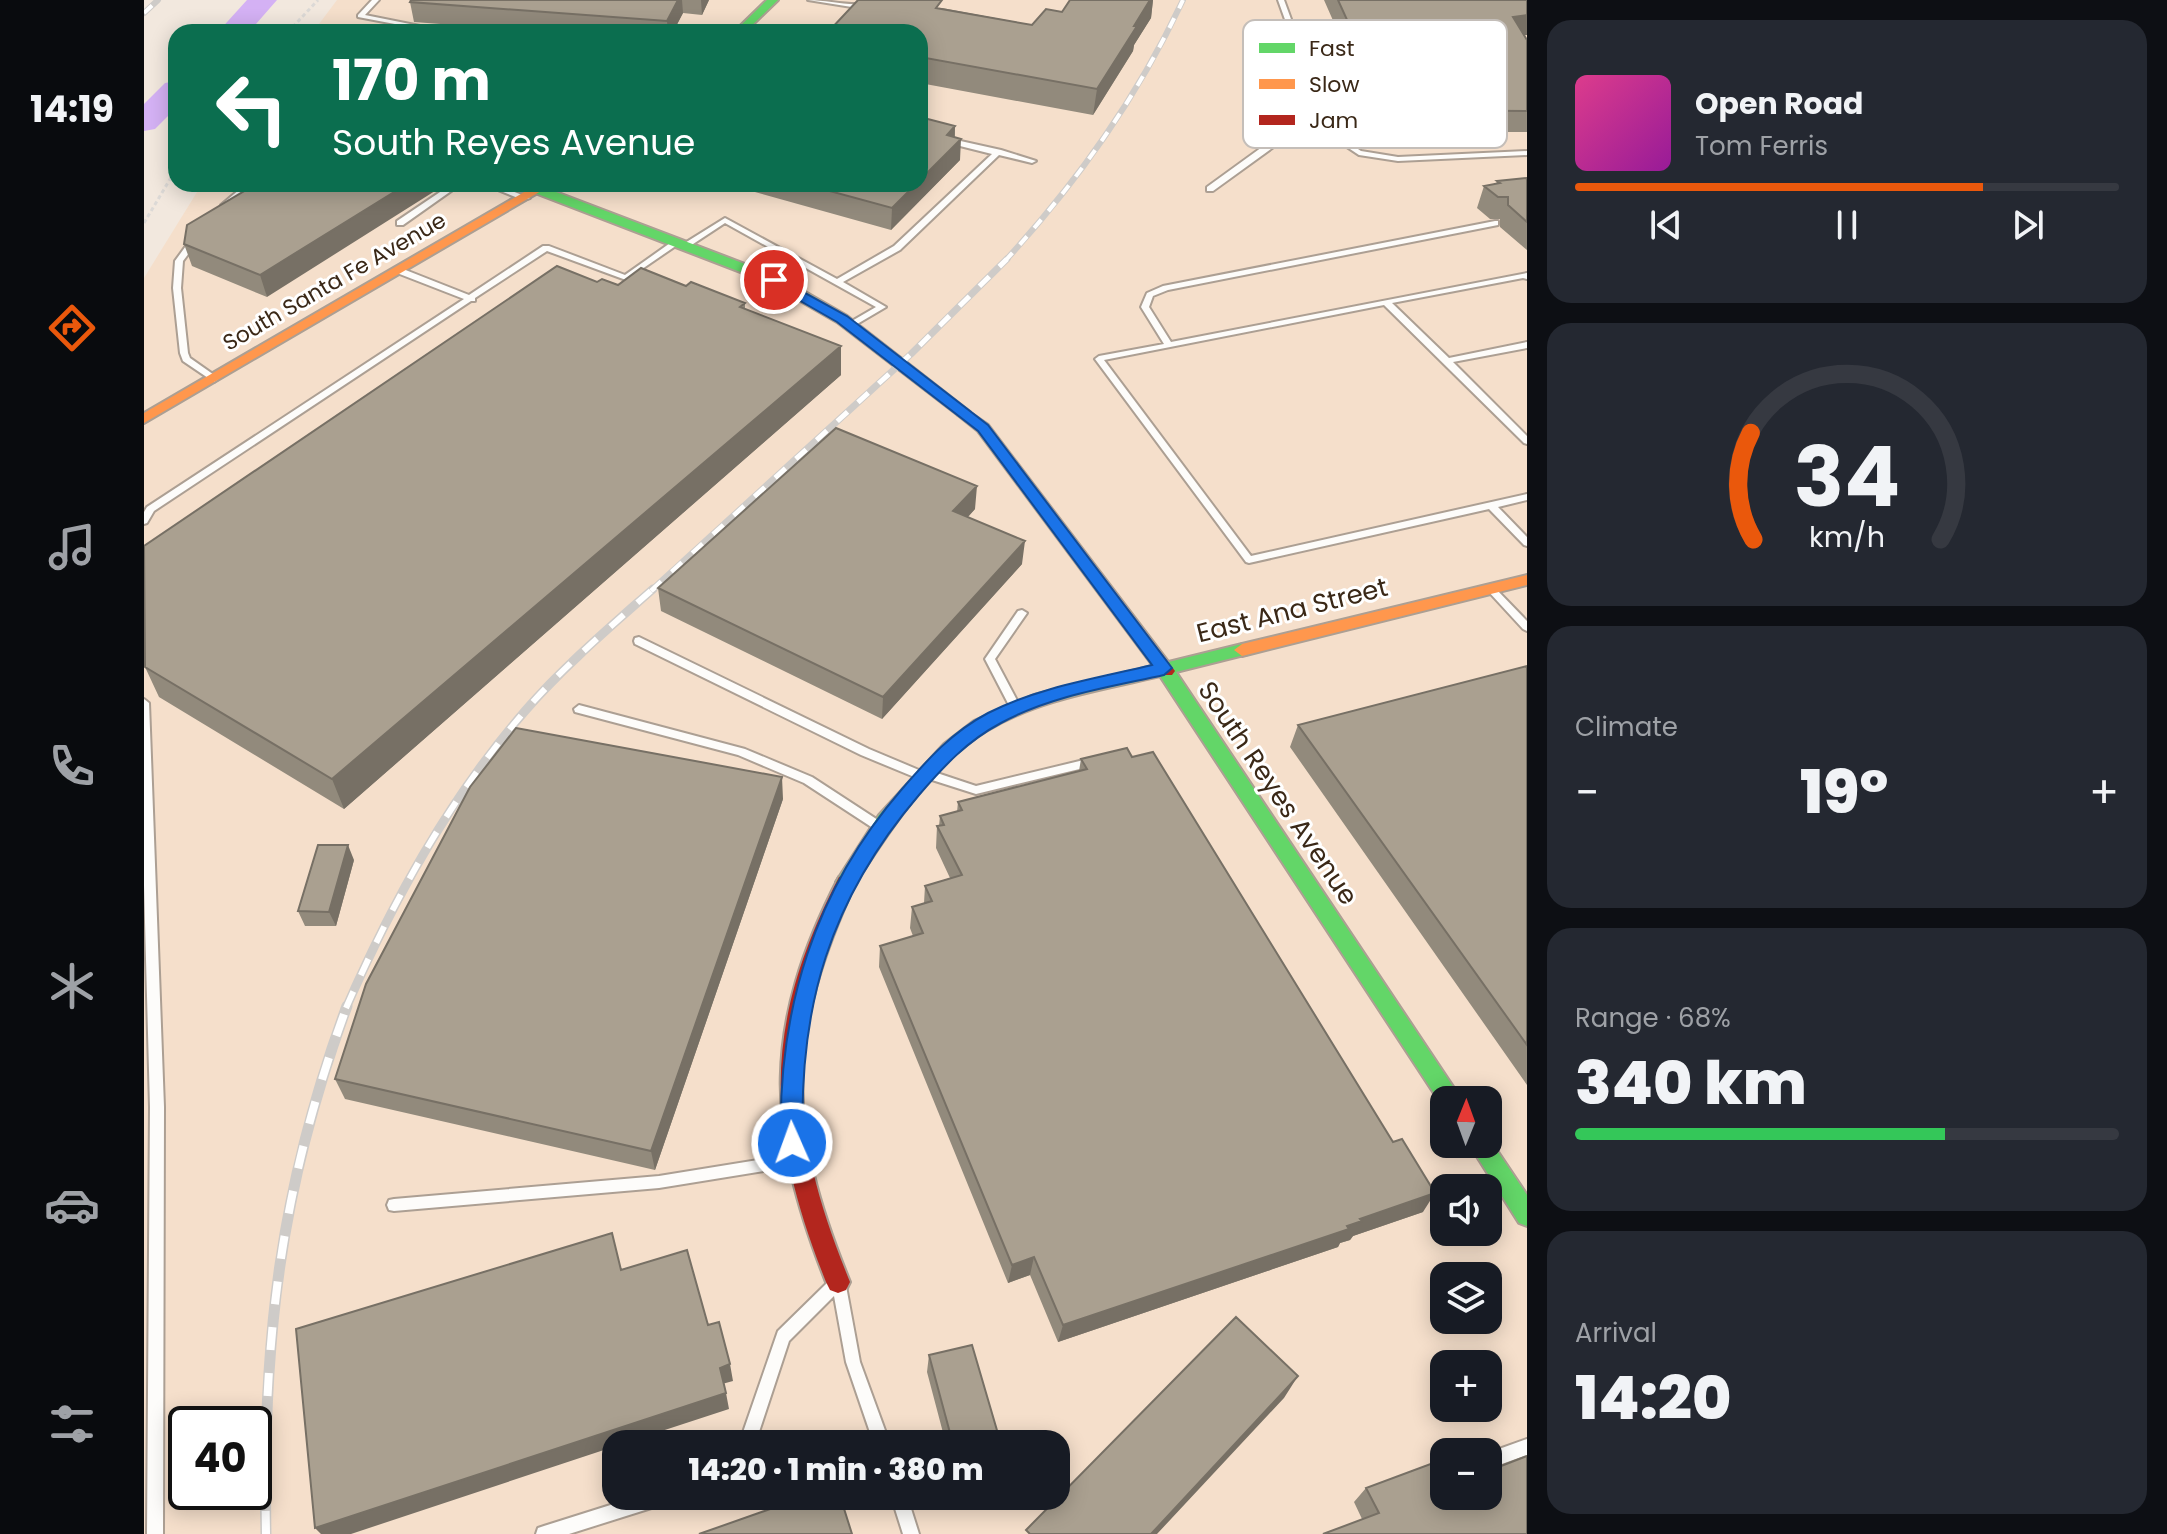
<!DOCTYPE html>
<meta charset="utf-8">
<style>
body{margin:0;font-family:Poppins,sans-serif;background:#242831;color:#f1f3f6;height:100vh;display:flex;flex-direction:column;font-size:30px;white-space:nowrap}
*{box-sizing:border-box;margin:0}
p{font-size:26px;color:#9ea1a6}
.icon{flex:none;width:44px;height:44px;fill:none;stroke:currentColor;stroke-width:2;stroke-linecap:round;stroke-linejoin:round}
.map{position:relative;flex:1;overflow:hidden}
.details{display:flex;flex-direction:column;gap:20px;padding:20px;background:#0d0f14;width:640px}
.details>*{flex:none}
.hud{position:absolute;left:24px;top:24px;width:760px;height:168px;border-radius:24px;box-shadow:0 4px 20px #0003;background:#0b6e4f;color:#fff;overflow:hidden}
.needle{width:52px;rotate:1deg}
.buttons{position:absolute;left:1286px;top:1086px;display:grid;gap:16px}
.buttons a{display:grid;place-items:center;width:72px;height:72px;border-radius:16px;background:#171b24;box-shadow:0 4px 20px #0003;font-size:40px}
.speed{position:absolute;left:24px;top:1406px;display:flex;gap:16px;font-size:40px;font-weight:700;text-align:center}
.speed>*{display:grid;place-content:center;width:104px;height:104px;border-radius:50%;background:#171b24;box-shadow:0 4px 20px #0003;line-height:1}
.speed .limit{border:4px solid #111;border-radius:12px;background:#fff;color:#111}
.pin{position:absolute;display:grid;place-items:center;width:68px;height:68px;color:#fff;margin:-34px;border:4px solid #fff;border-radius:50%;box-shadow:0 2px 8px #0007}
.me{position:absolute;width:88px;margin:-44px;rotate:358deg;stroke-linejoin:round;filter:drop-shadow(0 0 6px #0008)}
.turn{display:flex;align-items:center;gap:28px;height:168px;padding:0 32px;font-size:36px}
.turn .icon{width:104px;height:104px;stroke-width:2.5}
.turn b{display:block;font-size:56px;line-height:68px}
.big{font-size:60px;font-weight:800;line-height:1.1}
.details .card{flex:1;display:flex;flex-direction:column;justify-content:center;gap:12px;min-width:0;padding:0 28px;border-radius:24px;background:#242831}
.details .dial{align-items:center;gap:0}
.dial svg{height:208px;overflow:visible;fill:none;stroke:#363941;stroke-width:7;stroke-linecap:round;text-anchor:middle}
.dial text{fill:#f1f3f6;stroke:none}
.song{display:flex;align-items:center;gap:24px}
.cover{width:96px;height:96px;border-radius:12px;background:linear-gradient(135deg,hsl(330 70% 55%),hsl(300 70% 35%))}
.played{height:8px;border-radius:4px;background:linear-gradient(90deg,#ea580c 75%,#363941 75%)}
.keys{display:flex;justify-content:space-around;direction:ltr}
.heat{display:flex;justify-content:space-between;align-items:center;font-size:44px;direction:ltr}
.charge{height:12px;border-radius:6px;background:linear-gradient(90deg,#34c759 68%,#363941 0)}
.trip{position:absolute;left:458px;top:1430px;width:468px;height:80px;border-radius:24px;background:#171b24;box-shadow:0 4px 20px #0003;font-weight:800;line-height:80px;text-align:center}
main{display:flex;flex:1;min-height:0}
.dock{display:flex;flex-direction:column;width:144px;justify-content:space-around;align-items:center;background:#090b0e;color:#9ea1a6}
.dock .icon{width:56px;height:56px}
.dock .current{color:#ea580c}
.dock b{font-size:36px;color:#f1f3f6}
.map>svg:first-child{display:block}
</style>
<main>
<nav class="dock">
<b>14:19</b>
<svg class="icon current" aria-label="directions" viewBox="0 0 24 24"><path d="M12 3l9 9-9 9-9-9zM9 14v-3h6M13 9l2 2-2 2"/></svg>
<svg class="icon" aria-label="music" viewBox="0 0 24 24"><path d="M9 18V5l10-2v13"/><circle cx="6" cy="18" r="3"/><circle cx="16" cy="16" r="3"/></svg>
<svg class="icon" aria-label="phone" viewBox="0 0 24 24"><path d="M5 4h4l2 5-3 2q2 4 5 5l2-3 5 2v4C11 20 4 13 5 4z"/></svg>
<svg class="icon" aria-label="climate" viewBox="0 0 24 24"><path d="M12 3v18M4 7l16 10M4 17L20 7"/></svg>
<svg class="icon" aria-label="car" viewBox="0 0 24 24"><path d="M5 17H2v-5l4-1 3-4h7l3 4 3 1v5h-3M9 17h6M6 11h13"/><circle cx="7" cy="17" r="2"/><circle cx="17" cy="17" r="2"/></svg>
<svg class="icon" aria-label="filters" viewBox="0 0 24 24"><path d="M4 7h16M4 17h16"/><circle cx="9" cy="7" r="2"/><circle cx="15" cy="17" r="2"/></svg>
</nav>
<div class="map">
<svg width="1383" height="1534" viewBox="0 0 1383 1534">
<rect width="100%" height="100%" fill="#f2e8de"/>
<path fill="#f5dfcb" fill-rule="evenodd" d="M193,0H1383V1534H0V278L58,184H776V32H169ZM1300,1100H1344V1144H1300ZM1300,1188H1344V1232H1300ZM1300,1276H1344V1320H1300ZM1300,1364H1344V1408H1300ZM42,1424H110V1492H42ZM472,1444H912V1496H472ZM1300,1452H1344V1496H1300Z"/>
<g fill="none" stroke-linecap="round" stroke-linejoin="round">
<path fill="#d4b1f4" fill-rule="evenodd" d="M103,0H133L105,32H74Z
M32,81V108L11,129L0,131V104L21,83Z"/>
<g stroke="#ac9f93" stroke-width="4">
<path id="lane" d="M228,0H235L221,15L306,32H293L214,17V15Z
M664,0C681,0 699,5 716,4C729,3 742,0 755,0L714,8Z
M1134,0H1140L1178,104L1199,139L1217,151L1254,157L1383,151V155L1254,161L1215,155L1194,141L1174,107L1152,117L1131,146L1069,191H1063V187L1125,142L1148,115L1171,103Z
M776,132L857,150L892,161L888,163L855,155L756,250L699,282L742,307L708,327H702L701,325L732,307L581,223L543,248L536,246L581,218L693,279L750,246L848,154L776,136Z
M102,184H110L83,209H77V205Z
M308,184H317L259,225H253V221Z
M339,184H350L386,198L379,200Z
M1351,221H1354V225L1024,290L1009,296L1005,307L1027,342L1383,273V279L1379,278L1248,303L1305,358L1383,342V348L1309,362L1383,436V444L1380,443L1240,305L960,360L1107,556L1383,494V500L1354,507L1383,537V546L1380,545L1345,509L1105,563L1102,562L951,359L955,356L1020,344L997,307L1003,293L1019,286Z
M47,239L54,241L39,261L37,288L44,353L46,358L73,377L74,379L70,382L39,361L36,353L29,288L31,261Z
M529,241L536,243L482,280L403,251L331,298V301H327L10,511L3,523L0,524V512L3,507L320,299L253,273V269H259L325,295L399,246H405L481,275Z
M1347,586L1350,587L1383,621V631L1379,629L1344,591L1342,589Z
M878,610L883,613L851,659L877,708L872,712L868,711L841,659L874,611Z
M495,637L725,749L782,773L787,771L832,786L948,758L953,762L948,766L832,794L785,779L780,781L717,755L491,644L490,641L491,638Z
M0,699L5,703L20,1107L19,1534H3L6,1107L0,885Z
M435,705L601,749L668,777L740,824L742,827L740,830H732L660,783L594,755L431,712L430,709Z
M644,1155L649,1157L651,1161L649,1165L644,1167L515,1188L250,1211L245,1210L243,1205L245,1200L250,1199L515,1176Z
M695,1279L700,1281L702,1286L716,1362L746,1444H730L702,1362L690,1296L645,1341L611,1444H595L634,1331L683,1283Z
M1383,1439V1455L1344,1469V1453Z
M495,1496H528L526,1502L520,1504L425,1534H392L394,1528L400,1526Z
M747,1496H763L775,1534H759Z"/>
</g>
<g stroke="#ac9f93" stroke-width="4">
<path id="fast" d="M623,0H634L601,32H590Z
M391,187H399L635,277L703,316L826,412L819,416L814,415L693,322L625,283L391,193Z
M1098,644L1106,650L1104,654L1032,672L1318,1100H1300L1299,1107L1016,676C958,690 894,699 842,731C789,763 742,835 709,887L702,890L695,887L692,882L735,815L800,744L830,721L890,695Z
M1344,1137L1383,1195V1226L1375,1223L1325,1144H1344Z"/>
</g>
<g stroke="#ac9f93" stroke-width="4">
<path id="slow" d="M394,184H409L0,423V413Z
M1383,575V585L1098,656L1090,650L1098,644Z"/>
</g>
<g stroke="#ac9f93" stroke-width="4">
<path id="jam" d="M819,408L844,425L1028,667L1031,671L1028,675H1016L834,431L814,415V409Z
M702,874L709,877L712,882C641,1036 642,1125 706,1282L702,1290L694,1293L686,1290L682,1282C621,1128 618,1026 695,877Z"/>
</g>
<path stroke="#dcd9d6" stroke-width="3" stroke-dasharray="4 3" stroke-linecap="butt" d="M144,32L174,0
M0,223L32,169"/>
<use href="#lane" fill="#fdfcfa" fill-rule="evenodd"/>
<use href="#fast" fill="#63d668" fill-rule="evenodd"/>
<use href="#slow" fill="#ff974d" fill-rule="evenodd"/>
<use href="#jam" fill="#b3261e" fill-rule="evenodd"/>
<g stroke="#cecbc8" stroke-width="6">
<path id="rail-far3" d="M0,13L14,0
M861,261C934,181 993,98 1039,0"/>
</g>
<g stroke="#cecbc8" stroke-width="7">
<path id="rail-far2" d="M507,591L767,354L863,259"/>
</g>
<g stroke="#cecbc8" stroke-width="9">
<path id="rail-far1" d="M202,1008C249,901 304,800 381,711C419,667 465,628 509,589"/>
</g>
<g stroke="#cecbc8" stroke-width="11">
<path id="rail" d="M122,1534C118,1342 136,1187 203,1006"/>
</g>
<use href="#rail-far3" stroke="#fff" stroke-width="4" stroke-dasharray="11" stroke-linecap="butt"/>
<use href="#rail-far2" stroke="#fff" stroke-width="5" stroke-dasharray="14" stroke-linecap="butt"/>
<use href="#rail-far1" stroke="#fff" stroke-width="6" stroke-dasharray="18" stroke-linecap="butt"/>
<use href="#rail" stroke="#fff" stroke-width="8" stroke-dasharray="23" stroke-linecap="butt"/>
</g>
<path fill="#928a7c" d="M267,0H565L558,15L539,13L529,32H404L270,22L266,2Z
M926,0H1009L1007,18L990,45L989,51L949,115L776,83V32L798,8L888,25L918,12Z
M1180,0H1383L1380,35L1383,40V132H1238Z
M811,126V137L816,160L747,230L582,184H776Z
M1383,178V250L1356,227V219H1346L1333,208L1340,186L1352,184L1353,181Z
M112,184L123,297L48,266L40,244Z
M453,282L474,285L542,286L601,303V309L697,375L200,809L15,697L1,667Z
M831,509L824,517L878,564L738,719L517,611L514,588Z
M1383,666V1085L1146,747L1154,725Z
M937,759L1279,1212L1209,1236L1206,1240L1196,1243L1194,1247L914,1342L886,1275L864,1283L735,967L736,946L769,936L766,928L768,907L780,903L781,886L806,878L792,848L793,826H795L796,816L813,812L814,802L935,771Z
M639,799L511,1170L201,1099L191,1079Z
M210,860L192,926H161L154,911Z
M785,1355L857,1444H802L783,1372Z
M1222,1488L1300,1496L1218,1519L1210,1502Z
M816,1496H856L819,1506Z"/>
<path fill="#777065" d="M534,0H538L539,13L529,32H524L523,21Z
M557,0H565L558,15Z
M1006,0H1009L1007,18L990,45L989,51L949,115L953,89Z
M1383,15V35L1362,37L1369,17Z
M811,126L810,146L817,139L816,160L747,230L748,208L772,184H776V180L803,135Z
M263,184H302L123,297L116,275Z
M697,346V375L200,809L188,779Z
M833,486L831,509L808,534L809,511Z
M881,541L878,564L738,719L739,697Z
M638,777L639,799L511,1170L507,1151Z
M204,845L210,860L192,926L185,912Z
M1291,1193L1279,1212L1209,1236L1206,1240L1196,1243L1194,1247L914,1342L919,1325L1203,1226L1216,1219Z
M890,1257L886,1275L864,1283L868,1265Z
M586,1364L589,1381L578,1384L576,1368Z
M1154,1376L1140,1398L1013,1534H1007Z
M582,1393L585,1409L478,1444H472V1446L207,1534H177L171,1528Z
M821,1496H856L819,1506Z"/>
<path fill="#aaa090" stroke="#777065" stroke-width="2" d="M267,0H534L523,21L266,2Z
M714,0H798L792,8L888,25L902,9L918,12L926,0H1006L990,26H993L953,89L776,57V32H684Z
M1194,0H1383V15L1369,17L1383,40V111L1244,110Z
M776,117L811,126L803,135L817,139L776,180Z
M1383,178V222L1364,205V197H1354L1340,186L1356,183L1353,181Z
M112,184H263L116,275L40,244L43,225Z
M660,184H772L748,208Z
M413,266L453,282L458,279L474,285L497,268L542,286L547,282L601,303L596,307L697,346L188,779L1,667L0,546Z
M692,428L833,486L809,511L881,541L739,697L514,588Z
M1383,666V1045L1154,725Z
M372,728L638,777L507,1151L191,1079L222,984L326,787Z
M983,748L988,757L1009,752L1249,1142L1258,1139L1291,1193L1216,1219L1218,1221L1203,1226L1205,1229L919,1325L890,1257L868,1265L736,946L779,933L768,907L788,901L781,886L818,875L793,826L800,825L796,816L818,810L814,802L943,769L937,759Z
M174,845H204L185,912L154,911Z
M468,1233L477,1270L543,1250L564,1325L575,1322L586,1364L576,1368L582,1393L171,1528L152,1329Z
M1092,1317L1154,1376L1007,1534H886L882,1530Z
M828,1345L857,1444H809L785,1355Z
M1383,1456V1534H1179L1235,1513L1222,1488L1292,1462L1300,1475V1496H1344V1471Z
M663,1496H696L708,1534H555Z"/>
<path fill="#1a73e8" stroke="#114b97" stroke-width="2" d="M625,278H634L703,316L844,425L1028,668L1020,675C966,687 906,696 857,723C823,741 800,766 775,795C686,899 654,1007 659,1143L655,1150L648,1153L640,1150L637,1143C633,1011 671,889 758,789C784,759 808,732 844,713C895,687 954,678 1008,665L834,431L693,322L625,283Z"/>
<g text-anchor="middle" stroke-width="6" stroke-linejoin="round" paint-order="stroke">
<g font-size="22" fill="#3a2817" stroke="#fff">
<text transform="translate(190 281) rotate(-30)" y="8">South Santa Fe Avenue</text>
</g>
<g font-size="26" fill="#3a2817" stroke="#fff">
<text transform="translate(1148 610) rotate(-14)" y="9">East Ana Street</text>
<text transform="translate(1134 793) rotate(56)" y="9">South Reyes Avenue</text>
</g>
</g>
<rect x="1099" y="20" width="264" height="128" rx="12" fill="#fff" stroke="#c4beb9" stroke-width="2"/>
<rect x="1115" y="43" width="36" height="10" fill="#63d668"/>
<rect x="1115" y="79" width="36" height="10" fill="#ff974d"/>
<rect x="1115" y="115" width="36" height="10" fill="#b3261e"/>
<g font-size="22" fill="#3a2817">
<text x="1165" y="56">Fast</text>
<text x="1165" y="92">Slow</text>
<text x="1165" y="128">Jam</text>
</g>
</svg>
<div class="buttons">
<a><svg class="needle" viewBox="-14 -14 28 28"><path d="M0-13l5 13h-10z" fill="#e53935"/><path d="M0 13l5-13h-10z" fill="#9ea1a6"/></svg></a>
<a><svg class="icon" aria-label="sound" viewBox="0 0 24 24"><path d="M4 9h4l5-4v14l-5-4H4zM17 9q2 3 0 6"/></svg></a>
<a><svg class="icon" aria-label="layers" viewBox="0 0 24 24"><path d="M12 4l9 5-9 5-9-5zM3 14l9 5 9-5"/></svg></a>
<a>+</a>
<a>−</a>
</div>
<div class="speed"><div class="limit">40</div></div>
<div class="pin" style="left:630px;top:280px;background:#d93025"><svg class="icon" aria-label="arrive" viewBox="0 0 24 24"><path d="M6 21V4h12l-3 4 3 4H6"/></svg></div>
<svg class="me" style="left:648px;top:1143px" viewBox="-20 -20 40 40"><circle r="17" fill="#1a73e8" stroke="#fff" stroke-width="3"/><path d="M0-11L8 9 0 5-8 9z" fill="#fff"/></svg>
<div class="trip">14:20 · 1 min · 380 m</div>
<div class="hud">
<div class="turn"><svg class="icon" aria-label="left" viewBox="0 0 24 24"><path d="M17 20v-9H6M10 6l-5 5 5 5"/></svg><div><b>170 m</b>South Reyes Avenue</div></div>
</div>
</div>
<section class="details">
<div class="card">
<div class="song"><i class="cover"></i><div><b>Open Road</b><p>Tom Ferris</p></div></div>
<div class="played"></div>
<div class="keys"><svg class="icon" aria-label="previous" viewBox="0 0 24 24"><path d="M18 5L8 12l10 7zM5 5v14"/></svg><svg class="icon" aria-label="pause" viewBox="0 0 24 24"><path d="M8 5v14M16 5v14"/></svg><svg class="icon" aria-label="next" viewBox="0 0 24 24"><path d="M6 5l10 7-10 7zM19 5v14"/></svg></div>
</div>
<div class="card dial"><svg viewBox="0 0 100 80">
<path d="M14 69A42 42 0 1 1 86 69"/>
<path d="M14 69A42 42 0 0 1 13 28" stroke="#ea580c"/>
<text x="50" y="56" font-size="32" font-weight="700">34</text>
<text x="50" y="72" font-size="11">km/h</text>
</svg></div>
<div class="card"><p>Climate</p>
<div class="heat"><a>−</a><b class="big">19°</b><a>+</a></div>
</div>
<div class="card"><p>Range · 68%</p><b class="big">340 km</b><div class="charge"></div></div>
<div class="card"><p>Arrival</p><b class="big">14:20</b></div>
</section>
</main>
